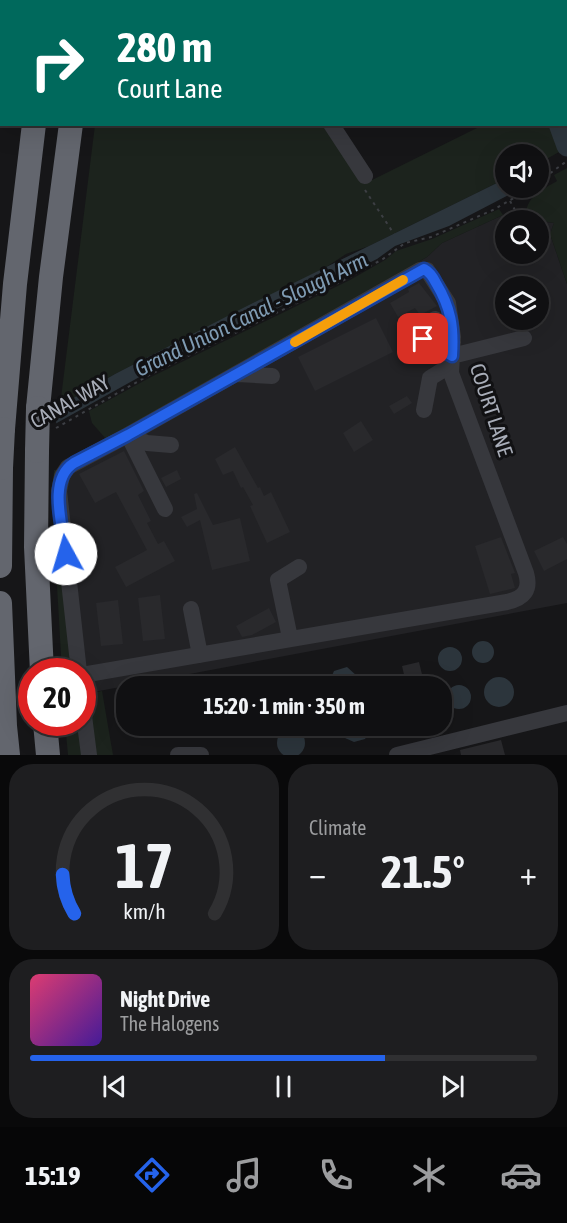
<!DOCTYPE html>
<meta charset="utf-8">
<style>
body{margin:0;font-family:"Asap Condensed",sans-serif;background:#1e1e20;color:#f1f3f6;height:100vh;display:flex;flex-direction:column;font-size:22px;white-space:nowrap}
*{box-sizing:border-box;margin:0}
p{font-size:20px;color:#9c9d9f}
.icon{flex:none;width:33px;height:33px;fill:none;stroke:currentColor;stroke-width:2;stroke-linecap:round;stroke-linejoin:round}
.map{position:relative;height:755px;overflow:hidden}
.sheet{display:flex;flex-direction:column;gap:9px;padding:9px;background:#09090a;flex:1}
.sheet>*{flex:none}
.banner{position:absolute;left:0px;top:0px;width:567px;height:126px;box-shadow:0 6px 24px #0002,0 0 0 2px #303032;background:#00695c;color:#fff;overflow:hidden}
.tools{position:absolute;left:495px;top:144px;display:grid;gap:12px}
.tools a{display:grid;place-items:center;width:54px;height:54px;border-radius:50%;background:#101012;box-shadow:0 6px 24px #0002,0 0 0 2px #303032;font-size:30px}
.speed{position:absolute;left:18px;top:658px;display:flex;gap:12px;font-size:30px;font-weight:700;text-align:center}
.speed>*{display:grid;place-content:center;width:78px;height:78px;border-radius:50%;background:#101012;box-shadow:0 6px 24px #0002,0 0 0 2px #303032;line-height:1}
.speed .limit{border:9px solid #d22;background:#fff;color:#111}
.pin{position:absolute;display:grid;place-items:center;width:51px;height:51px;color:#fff;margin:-26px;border-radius:12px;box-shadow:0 3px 9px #0006}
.me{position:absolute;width:66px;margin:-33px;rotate:354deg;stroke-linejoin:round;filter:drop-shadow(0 0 4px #0008)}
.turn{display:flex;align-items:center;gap:21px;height:126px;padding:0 18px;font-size:27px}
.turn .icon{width:78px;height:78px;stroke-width:2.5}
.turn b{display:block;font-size:42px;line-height:51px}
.big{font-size:45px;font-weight:700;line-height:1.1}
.sheet .widget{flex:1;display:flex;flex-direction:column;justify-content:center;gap:9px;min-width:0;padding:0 21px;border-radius:24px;background:#1e1e20}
.sheet .dial{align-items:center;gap:0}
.dial svg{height:156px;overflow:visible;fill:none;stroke:#303032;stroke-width:7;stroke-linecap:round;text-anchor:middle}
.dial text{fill:#f1f3f6;stroke:none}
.song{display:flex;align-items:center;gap:18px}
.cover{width:72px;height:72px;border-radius:9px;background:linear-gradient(135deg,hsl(340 70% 55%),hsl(260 70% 35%))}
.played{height:6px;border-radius:3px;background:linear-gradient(90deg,#2563eb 70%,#303032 70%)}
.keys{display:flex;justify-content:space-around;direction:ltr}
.heat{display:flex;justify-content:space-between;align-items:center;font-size:33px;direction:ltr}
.sheet .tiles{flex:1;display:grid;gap:9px;grid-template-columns:1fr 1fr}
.widget:last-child{grid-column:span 2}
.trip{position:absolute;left:116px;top:676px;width:336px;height:60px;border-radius:24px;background:#101012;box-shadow:0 6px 24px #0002,0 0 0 2px #303032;font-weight:700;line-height:60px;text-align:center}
.tabs{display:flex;height:96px;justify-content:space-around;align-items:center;background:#060607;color:#9c9d9f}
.tabs .icon{width:42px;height:42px}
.tabs .current{color:#2563eb}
.tabs b{font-size:27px;color:#f1f3f6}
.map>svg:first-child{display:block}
</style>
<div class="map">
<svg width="567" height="755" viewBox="0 0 567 755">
<rect width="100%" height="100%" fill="#161618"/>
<path fill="#222225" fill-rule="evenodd" d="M503,215L538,220H506V254H538V221L554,223L550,234L567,284V603L83,694L82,672L57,490L73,457L427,257L442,243ZM506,286H538V320H506Z"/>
<path fill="#1c231d" d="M95,125H325L364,184L483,125H552L561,151L539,163L538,154H506L505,179L369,246L346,254L323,269L115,374L60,406Z
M567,168V284L550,234L554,223L530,219L526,214C527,196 542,190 557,181L554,175Z
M499,209L503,215L442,243L427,257L106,439L92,423L89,411L151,377L350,280L385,260L396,251L432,239Z
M63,469L74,672H62L52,499L54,470Z
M102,691L113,755H95L88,694Z
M65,723H81L86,755H68Z"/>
<path fill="#2c353c" d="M505,179L506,188H522L449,226L395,246L377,259L143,375L3,453L4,438L115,374L245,307Z
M472 652a11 11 0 1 1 22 0a11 11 0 1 1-22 0Z
M438 659a12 12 0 1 1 24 0a12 12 0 1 1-24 0Z
M347,667L357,676L356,687H332L330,680L334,671Z
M484 692a15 15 0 1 1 30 0a15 15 0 1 1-30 0Z
M447 697a12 12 0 1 1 24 0a12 12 0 1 1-24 0Z
M341,726H370L369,733L365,739L354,742L345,738Z
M277 743a14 14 0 1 1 28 0a14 14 0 1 1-28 0Z"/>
<path fill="#161618" d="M57,404L56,426L5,456L2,436Z"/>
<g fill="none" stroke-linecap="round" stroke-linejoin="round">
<path stroke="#2c353c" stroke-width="21" d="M480,0L481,2
M559,124L567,146"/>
</g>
<path fill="#29292c" d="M419,283L437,306L420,315L415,308L398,317L390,303L409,292L408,289Z
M376,318L393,352L315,391L298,357Z
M407,396L412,403L394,414L389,406Z
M361,421L373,440L354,452L343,433Z
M235,447L258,488L260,487L264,496L271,492L290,532L267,543L250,506L253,505L243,487L241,488L233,471L223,475L215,459Z
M124,451L144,491L138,495L151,521L147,523L158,544L164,541L175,561L126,587L115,567L147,550L116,492L95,503L79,474Z
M177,470L181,479L166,487L161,478Z
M197,493L213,525L240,518L250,561L212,570L200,520L187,527L181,517L197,509L194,494Z
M501,537L515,573L511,574L515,588L490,594L475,546Z
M563,537L567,544V559L544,571L534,551Z
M160,595L165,639L143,641L138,598Z
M118,600L123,644L101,646L96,603Z
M269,608L276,622L252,635L242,637L236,626Z
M419,662L425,687H407L402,666Z
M501,740L505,755H461L460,750Z"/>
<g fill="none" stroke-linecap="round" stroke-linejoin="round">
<path stroke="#3d3f44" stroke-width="2" stroke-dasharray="3 4.5" stroke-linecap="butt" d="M226,0L227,2
M508,0L509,2
M566,65L567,66
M538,182L567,161
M365,190L394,234
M510,201L516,212
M56,428L151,374L348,278L383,259L405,243L431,237L493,210L531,188"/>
<path stroke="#37383d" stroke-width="16" d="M244,0L245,2
M331,124L365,176
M435,319L453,342
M423,339L452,356L524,338
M238,374L272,376
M424,410L430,378L451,365
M128,435L165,509
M128,435L147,443L171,445
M191,609L200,655
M290,638L278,580L299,567
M79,672L59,491L62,476L68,467L128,435L420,270H427L448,303L453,337L451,373L526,573C531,590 524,598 507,602L82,675
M82,700L89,755
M178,755H201
M397,755L567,713"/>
<path stroke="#63666e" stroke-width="24" d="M51,2L52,0
M86,2L87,0
M38,408L51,277L71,124
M3,429L15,284L34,124
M37,451L36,547L42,672
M0,566L1,468
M0,603L5,726L8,755
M45,723L48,755"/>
<path stroke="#63666e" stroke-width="24" d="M37,451L38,408
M1,468L3,429"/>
</g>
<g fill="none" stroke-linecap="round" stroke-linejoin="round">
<g stroke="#184099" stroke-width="15">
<path id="route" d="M66,554C63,527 47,480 74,463L128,435L424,269C430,272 433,277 436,283C451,308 454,327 452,356L423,339"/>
</g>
<use href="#route" stroke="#2563eb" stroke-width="10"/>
<path stroke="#f59e0b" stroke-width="10" d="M295,342L403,280"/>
</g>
<g text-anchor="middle" stroke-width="6" stroke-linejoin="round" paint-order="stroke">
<g font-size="21" fill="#a8adb8" stroke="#111113">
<text transform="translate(70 402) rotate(-29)" y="7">CANAL WAY</text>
<text transform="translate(491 410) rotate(72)" y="7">COURT LANE</text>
</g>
<g font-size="22" font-style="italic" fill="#7f9bb3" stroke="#111113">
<text transform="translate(251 314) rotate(-26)" y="8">Grand Union Canal - Slough Arm</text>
</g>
</g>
</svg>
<div class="tools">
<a><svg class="icon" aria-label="sound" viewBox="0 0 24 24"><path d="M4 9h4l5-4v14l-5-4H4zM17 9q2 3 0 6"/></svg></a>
<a><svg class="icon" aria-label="search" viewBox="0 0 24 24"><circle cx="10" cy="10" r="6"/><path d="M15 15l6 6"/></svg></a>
<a><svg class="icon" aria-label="layers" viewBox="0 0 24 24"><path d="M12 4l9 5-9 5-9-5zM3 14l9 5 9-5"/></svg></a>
</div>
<div class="speed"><div class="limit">20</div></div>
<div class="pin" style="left:423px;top:339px;background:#d93025"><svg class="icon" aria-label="arrive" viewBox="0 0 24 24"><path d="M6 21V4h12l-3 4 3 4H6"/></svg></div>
<svg class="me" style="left:66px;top:554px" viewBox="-20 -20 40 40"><circle r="19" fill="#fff"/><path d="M0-13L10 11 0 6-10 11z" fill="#2563eb"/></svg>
<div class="trip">15:20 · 1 min · 350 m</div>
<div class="banner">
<div class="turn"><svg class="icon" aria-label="right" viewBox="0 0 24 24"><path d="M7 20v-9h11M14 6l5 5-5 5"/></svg><div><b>280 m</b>Court Lane</div></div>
</div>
</div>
<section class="sheet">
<div class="tiles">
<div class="widget dial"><svg viewBox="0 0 100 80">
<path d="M14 69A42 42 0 1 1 86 69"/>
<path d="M14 69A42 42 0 0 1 8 49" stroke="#2563eb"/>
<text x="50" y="56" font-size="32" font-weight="700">17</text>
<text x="50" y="72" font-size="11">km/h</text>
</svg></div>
<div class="widget"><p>Climate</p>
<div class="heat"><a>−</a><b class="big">21.5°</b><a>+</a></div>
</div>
<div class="widget">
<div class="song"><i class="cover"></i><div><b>Night Drive</b><p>The Halogens</p></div></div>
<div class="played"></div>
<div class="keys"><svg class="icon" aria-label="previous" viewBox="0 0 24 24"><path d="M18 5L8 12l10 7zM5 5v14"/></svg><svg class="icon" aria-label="pause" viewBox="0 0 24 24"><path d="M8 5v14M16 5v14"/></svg><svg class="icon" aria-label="next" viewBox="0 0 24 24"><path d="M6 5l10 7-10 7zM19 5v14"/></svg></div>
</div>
</div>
</section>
<nav class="tabs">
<b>15:19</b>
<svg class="icon current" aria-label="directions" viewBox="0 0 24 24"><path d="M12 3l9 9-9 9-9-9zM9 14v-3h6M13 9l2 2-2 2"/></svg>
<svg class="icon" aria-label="music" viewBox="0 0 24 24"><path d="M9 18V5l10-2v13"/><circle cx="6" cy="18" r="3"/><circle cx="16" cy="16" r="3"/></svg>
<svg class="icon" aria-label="phone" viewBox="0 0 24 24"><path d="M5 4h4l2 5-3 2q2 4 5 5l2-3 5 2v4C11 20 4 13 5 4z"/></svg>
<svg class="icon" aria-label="climate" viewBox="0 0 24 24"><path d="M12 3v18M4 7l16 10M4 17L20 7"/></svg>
<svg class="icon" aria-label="car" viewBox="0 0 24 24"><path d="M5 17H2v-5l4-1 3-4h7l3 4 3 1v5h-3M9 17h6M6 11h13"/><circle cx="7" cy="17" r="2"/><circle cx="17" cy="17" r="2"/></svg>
</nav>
